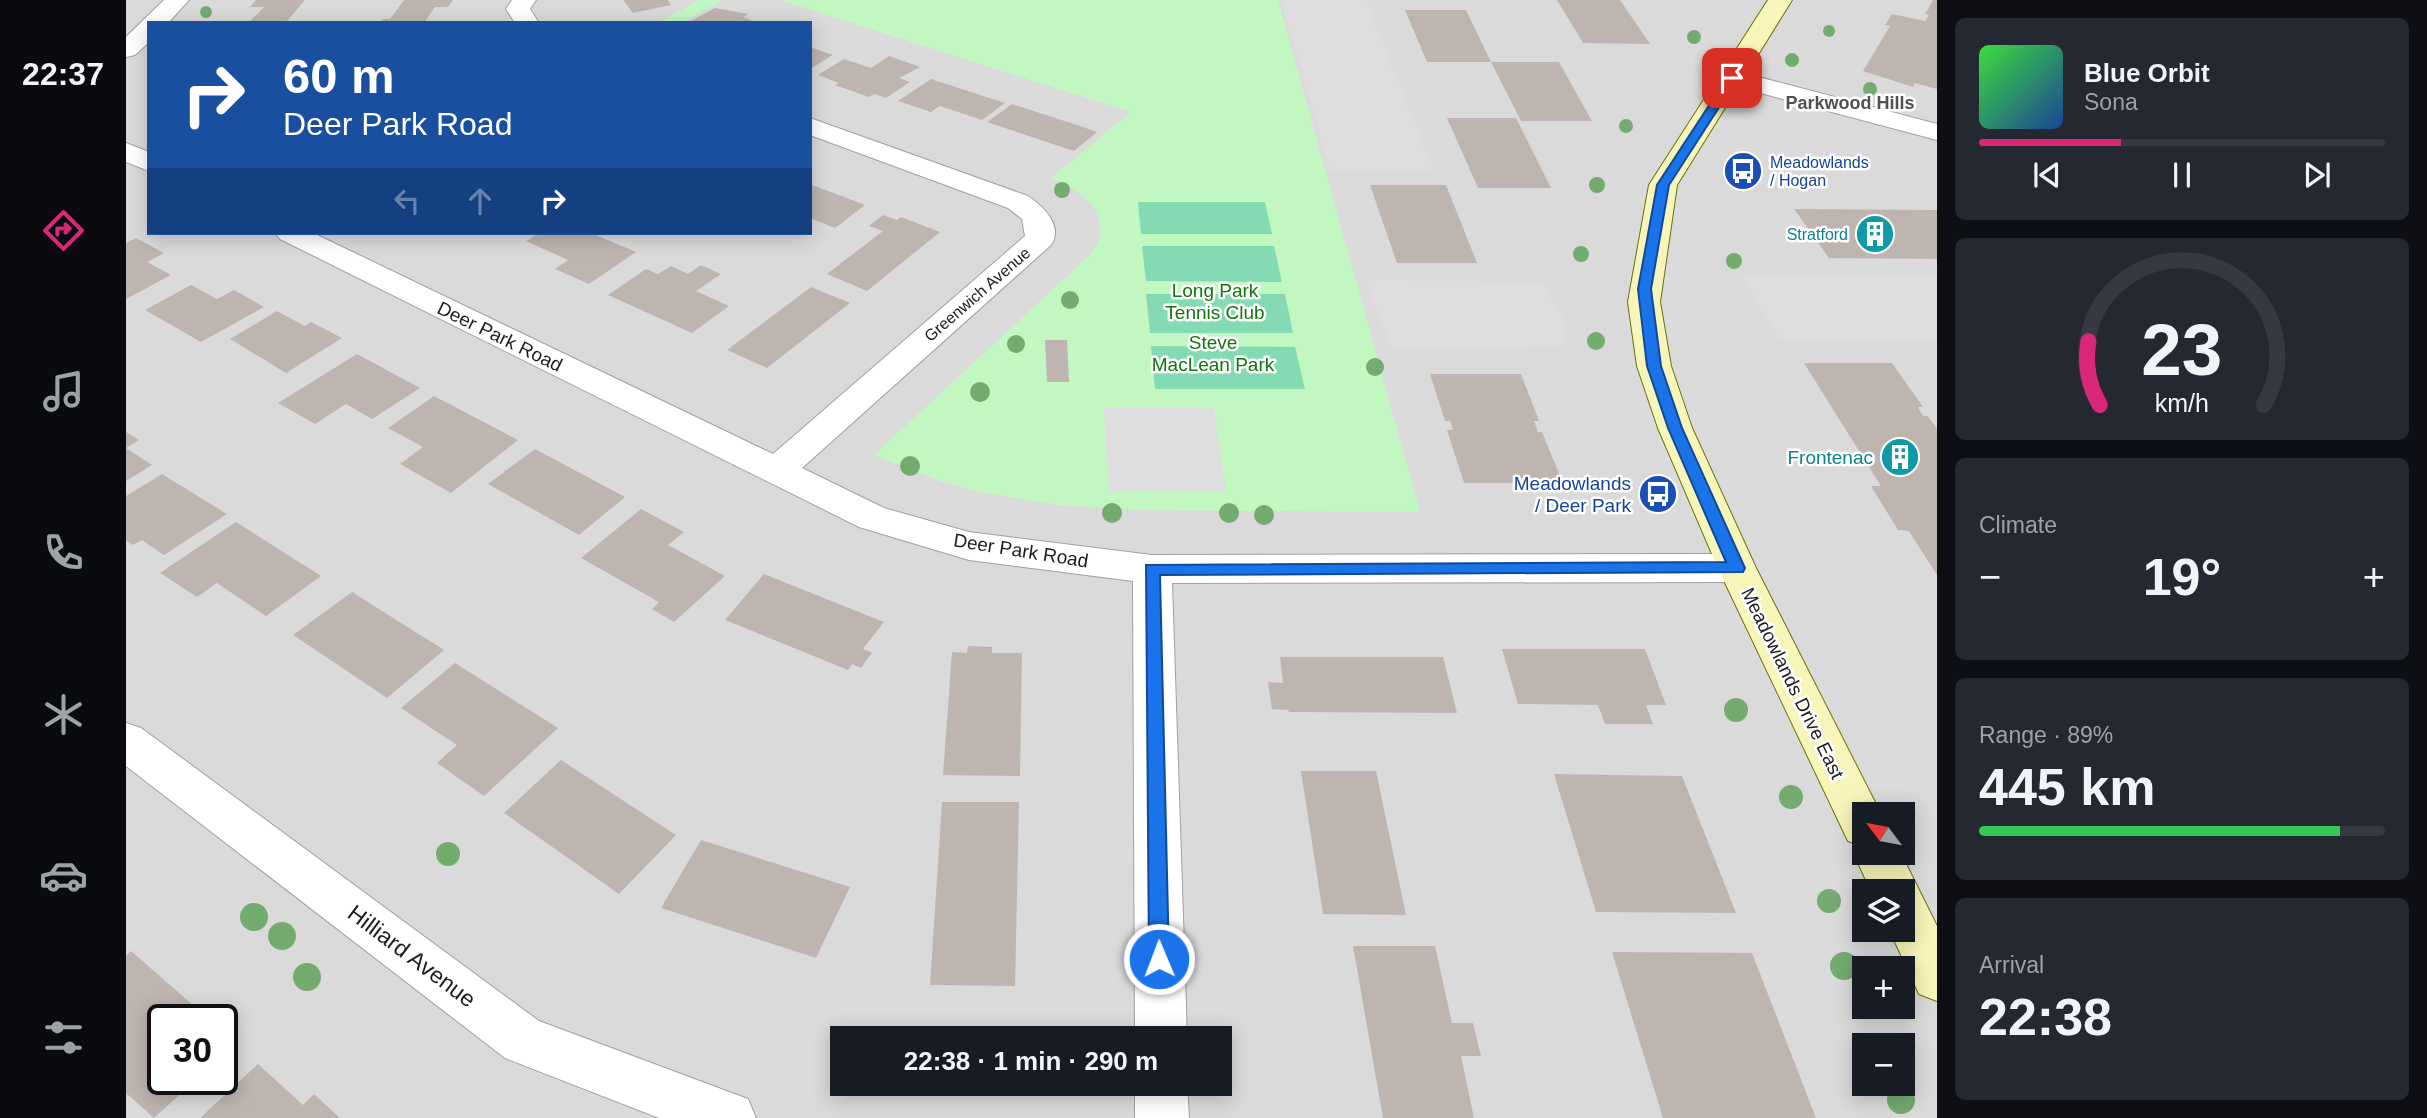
<!DOCTYPE html>
<meta charset="utf-8">
<style>
body{margin:0;font-family:Arial,sans-serif;background:#242831;color:#f1f3f6;height:100vh;display:flex;flex-direction:column;font-size:26px;white-space:nowrap}
*{box-sizing:border-box;margin:0}
p{font-size:23px;color:#9ea1a6}
.icon{flex:none;width:38px;height:38px;fill:none;stroke:currentColor;stroke-width:2;stroke-linecap:round;stroke-linejoin:round}
.map{position:relative;flex:1;overflow:hidden}
.details{display:flex;flex-direction:column;gap:18px;padding:18px;background:#0d0f14;width:490px}
.details>*{flex:none}
.banner{position:absolute;left:21px;top:21px;width:665px;height:214px;border-radius:0px;box-shadow:0 4px 18px #0003;background:#1a4fa0;color:#fff;overflow:hidden}
.needle{width:46px;rotate:302deg}
.tools{position:absolute;left:1726px;top:802px;display:grid;gap:14px}
.tools a{display:grid;place-items:center;width:63px;height:63px;border-radius:0px;background:#171b24;box-shadow:0 4px 18px #0003;font-size:35px}
.speed{position:absolute;left:21px;top:1004px;display:flex;gap:14px;font-size:35px;font-weight:700;text-align:center}
.speed>*{display:grid;place-content:center;width:91px;height:91px;border-radius:50%;background:#171b24;box-shadow:0 4px 18px #0003;line-height:1}
.speed .limit{border:4px solid #111;border-radius:10px;background:#fff;color:#111}
.pin{position:absolute;display:grid;place-items:center;width:60px;height:60px;color:#fff;margin:-30px;border-radius:14px;box-shadow:0 4px 10px #0006}
.me{position:absolute;width:77px;margin:-38px;rotate:359deg;stroke-linejoin:round;filter:drop-shadow(0 0 5px #0008)}
.turn{display:flex;align-items:center;gap:24px;height:147px;padding:0 21px;font-size:32px}
.turn .icon{width:91px;height:91px;stroke-width:2.5}
.turn b{display:block;font-size:49px;line-height:60px}
.lanes{display:flex;align-items:center;height:66px;padding:0 21px;background:#0003;justify-content:center;gap:35px;direction:ltr}
.lanes .off{opacity:.35}
.big{font-size:52px;font-weight:800;line-height:1.1}
.details .tile{flex:1;display:flex;flex-direction:column;justify-content:center;gap:10px;min-width:0;padding:0 24px;border-radius:10px;background:#242831}
.details .dial{align-items:center;gap:0}
.dial svg{height:182px;overflow:visible;fill:none;stroke:#363941;stroke-width:7;stroke-linecap:round;text-anchor:middle}
.dial text{fill:#f1f3f6;stroke:none}
.song{display:flex;align-items:center;gap:21px}
.cover{width:84px;height:84px;border-radius:10px;background:linear-gradient(135deg,hsl(120 70% 55%),hsl(220 70% 35%))}
.played{height:7px;border-radius:4px;background:linear-gradient(90deg,#db2777 35%,#363941 35%)}
.keys{display:flex;justify-content:space-around;direction:ltr}
.heat{display:flex;justify-content:space-between;align-items:center;font-size:38px;direction:ltr}
.charge{height:10px;border-radius:5px;background:linear-gradient(90deg,#34c759 89%,#363941 0)}
.trip{position:absolute;left:704px;top:1026px;width:402px;height:70px;border-radius:0px;background:#171b24;box-shadow:0 4px 18px #0003;font-weight:800;line-height:70px;text-align:center}
main{display:flex;flex:1;min-height:0}
.dock{display:flex;flex-direction:column;width:126px;justify-content:space-around;align-items:center;background:#090b0e;color:#9ea1a6}
.dock .icon{width:49px;height:49px}
.dock .active{color:#db2777}
.dock b{font-size:32px;color:#f1f3f6}
.map>svg:first-child{display:block}
</style>
<main>
<nav class="dock">
<b>22:37</b>
<svg class="icon active" aria-label="directions" viewBox="0 0 24 24"><path d="M12 3l9 9-9 9-9-9zM9 14v-3h6M13 9l2 2-2 2"/></svg>
<svg class="icon" aria-label="music" viewBox="0 0 24 24"><path d="M9 18V5l10-2v13"/><circle cx="6" cy="18" r="3"/><circle cx="16" cy="16" r="3"/></svg>
<svg class="icon" aria-label="phone" viewBox="0 0 24 24"><path d="M5 4h4l2 5-3 2q2 4 5 5l2-3 5 2v4C11 20 4 13 5 4z"/></svg>
<svg class="icon" aria-label="climate" viewBox="0 0 24 24"><path d="M12 3v18M4 7l16 10M4 17L20 7"/></svg>
<svg class="icon" aria-label="car" viewBox="0 0 24 24"><path d="M5 17H2v-5l4-1 3-4h7l3 4 3 1v5h-3M9 17h6M6 11h13"/><circle cx="7" cy="17" r="2"/><circle cx="17" cy="17" r="2"/></svg>
<svg class="icon" aria-label="filters" viewBox="0 0 24 24"><path d="M4 7h16M4 17h16"/><circle cx="9" cy="7" r="2"/><circle cx="15" cy="17" r="2"/></svg>
</nav>
<div class="map">
<svg width="1811" height="1118" viewBox="0 0 1811 1118">
<rect width="100%" height="100%" fill="#eeeae4"/>
<path fill="#dbdada" fill-rule="evenodd" d="M0,0H1811V1118H0ZM23,23H684V233H23ZM1738,814H1776V852H1738ZM1738,891H1776V929H1738ZM1738,968H1776V1006H1738ZM37,1020H96V1080H37ZM716,1038H1094V1083H716ZM1738,1045H1776V1083H1738Z"/>
<path fill="#c2f7c2" d="M574,0H597L555,23H531Z
M654,0H1152L1294,512L1010,510L929,505L851,491L814,481L748,455L967,252C989,215 958,191 925,178L1005,112Z"/>
<path fill="#84dab2" d="M1012,202H1139L1146,234H1015Z
M1016,246H1148L1156,282L1020,281Z
M1020,294H1159L1167,333H1024Z
M1025,346L1169,347L1179,389H1029Z"/>
<path fill="#ddd" d="M1155,0H1240L1308,170H1204Z
M1615,274L1811,276V341L1654,340Z
M1239,279L1417,283L1438,319L1439,346L1266,349Z
M978,408H1088L1100,491H983Z"/>
<path fill="#beb5b0" d="M130,0H179L161,21H124L138,7H124Z
M278,0H327L322,7H309L298,23H254L257,19H264Z
M497,0H542L545,5L507,13Z
M1431,0H1494L1524,44L1457,43Z
M1807,0H1811V89L1789,83L1787,87L1737,71L1764,26L1759,25L1766,14L1799,21L1803,15L1799,14Z
M589,8L622,14L617,17L632,23H561Z
M1279,10H1340L1365,62H1433L1466,121H1395L1365,62H1301Z
M684,47L707,55L684,69Z
M763,56L794,67L773,78L784,82L760,98L749,94L743,97L709,85L713,83L692,75L718,59L745,68Z
M805,79L879,103L856,120L814,106L805,112L772,101Z
M886,104L957,127L971,132L948,151L861,122Z
M1321,118H1390L1425,188H1352Z
M684,184L739,205L709,228L684,218Z
M1244,185H1320L1351,263H1271Z
M1668,209L1811,210V259L1703,258Z
M757,215L771,220L775,217L814,232L741,291L701,274L757,231L743,226Z
M414,233H465L510,252L463,284L429,269L442,260L400,241Z
M10,238L38,253L21,262L45,275L0,299V243Z
M575,265L595,274L570,291L603,306L566,333L482,295L520,269L532,274L545,266L562,274Z
M65,285L91,299L108,290L138,307L75,342L19,310Z
M685,287L724,303L641,368L601,350Z
M151,311L179,326L185,322L216,338L160,373L104,339Z
M919,340H941L943,382H921Z
M231,354L294,388L246,419L220,404L189,424L152,403Z
M1678,363H1766L1797,407H1792L1797,416H1802L1811,429V575L1783,531L1772,530L1745,486H1755Z
M1304,374H1395L1413,421H1408L1412,432H1416L1437,483H1338L1321,430H1327L1324,421H1319Z
M308,396L392,440L325,493L274,464L297,447L262,428Z
M0,432L13,440L0,448L26,465L0,481Z
M409,449L499,497L453,535L362,484Z
M36,474L101,514L38,555L16,540L7,545L0,540V496Z
M515,509L558,532L542,545L599,576L548,622L526,609L533,602L455,558Z
M110,522L195,576L140,616L91,583L71,597L34,573Z
M638,574L758,622L737,649L746,653L735,668L726,664L722,670L599,620Z
M226,592L318,650L261,698L167,635Z
M842,646L866,647V653H896L894,776L817,775L826,652L841,653Z
M1376,649H1519L1540,705H1520L1527,724H1479L1472,705L1392,704Z
M1154,657H1317L1331,713L1163,712L1162,710L1146,709L1142,682L1157,683Z
M329,663L432,728L358,796L311,763L331,745L275,708Z
M435,760L550,835L493,894L378,813Z
M1175,771H1250L1280,915L1197,914Z
M1428,774L1556,776L1610,913L1470,912Z
M816,802H893L889,986L804,985Z
M575,840L724,887L690,958L535,908Z
M1227,946H1309L1326,1023H1347L1355,1056H1335L1348,1118H1257Z
M5,951L84,1020H37V1080H70L28,1118L0,1093V956Z
M1486,952L1626,953L1690,1118H1537Z
M96,1031L110,1043L96,1056Z
M132,1064L177,1105L188,1094L214,1118H74Z"/>
<g fill="none" stroke-linecap="round" stroke-linejoin="round">
<g stroke="#a1a1a1" stroke-width="2">
<path id="street" d="M38,0H63L42,23H23V42L9,55L0,57V37Z
M386,0H410L404,9L413,23H389L380,9Z
M1606,70L1811,124V140L1597,83L1593,78L1597,73Z
M684,118L902,196C917,206 938,226 925,245L676,468L758,508L843,532L1026,555L1611,554L1625,558L1630,568L1625,578L1611,582L1046,583L1061,1038H1009L1007,581L843,560L733,527L154,239L149,233H187L647,454L899,236L896,219L882,208L684,135Z
M0,143L23,152V171L0,162Z
M0,723L15,728L413,1021L622,1099L630,1118H533L379,1058L0,766Z
M1009,1083H1061L1063,1118H1009Z"/>
</g>
<g stroke="#6d7009" stroke-width="2">
<path id="secondary" d="M1642,0H1666L1551,185L1534,302L1545,366L1566,428L1630,568L1755,814H1738V852H1774L1811,926V1001L1793,994L1763,929H1776V891H1745L1727,852L1730,844L1722,841L1592,568L1532,428L1511,366L1502,302L1523,185Z"/>
</g>
<use href="#street" fill="#fff" fill-rule="evenodd"/>
<use href="#secondary" fill="#f7f5b9" fill-rule="evenodd"/>
</g>
<g fill="#74ab6f">
<circle cx="80" cy="12" r="6"/>
<circle cx="1703" cy="31" r="6"/>
<circle cx="1568" cy="37" r="7"/>
<circle cx="1666" cy="60" r="7"/>
<circle cx="1744" cy="89" r="7"/>
<circle cx="1500" cy="126" r="7"/>
<circle cx="1471" cy="185" r="8"/>
<circle cx="936" cy="190" r="8"/>
<circle cx="1455" cy="254" r="8"/>
<circle cx="1608" cy="261" r="8"/>
<circle cx="944" cy="300" r="9"/>
<circle cx="1470" cy="341" r="9"/>
<circle cx="890" cy="344" r="9"/>
<circle cx="1249" cy="367" r="9"/>
<circle cx="854" cy="392" r="10"/>
<circle cx="784" cy="466" r="10"/>
<circle cx="986" cy="513" r="10"/>
<circle cx="1103" cy="513" r="10"/>
<circle cx="1138" cy="515" r="10"/>
<circle cx="1610" cy="710" r="12"/>
<circle cx="1665" cy="797" r="12"/>
<circle cx="322" cy="854" r="12"/>
<circle cx="1703" cy="901" r="12"/>
<circle cx="128" cy="917" r="14"/>
<circle cx="156" cy="936" r="14"/>
<circle cx="1718" cy="966" r="14"/>
<circle cx="181" cy="977" r="14"/>
<circle cx="1775" cy="1100" r="14"/>
</g>
<path fill="#1a73e8" stroke="#114b97" stroke-width="2" d="M1606,75L1612,78L1543,185L1525,289L1535,366L1556,428L1619,568L1617,572L1034,575L1043,959L1040,965L1033,968L1026,965L1023,959L1020,565L1600,562L1542,428L1521,366L1512,289L1531,185L1601,78Z"/>
<defs>
<g id="bus-disc" transform="scale(2.0125)"><circle r="9.5" fill="#1a4fb4" stroke="#fff"/><path d="M-5-6H5V4H4V6H2V4H-2V6H-4V4H-5ZM-3.5-4V0h7V-4ZM-3.5 1.2v1.5H-2V1.2ZM2 1.2v1.5H3.5V1.2Z" fill="#fff"/></g>
<g id="building-disc" transform="scale(2.0125)"><circle r="9.5" fill="#0f9aa8" stroke="#fff"/><path d="M-4-6H4V6H1V3H-1V6H-4ZM-2.5-4.3h1.7v1.8h-1.7ZM.8-4.3h1.7v1.8H.8ZM-2.5-1h1.7V.8h-1.7ZM.8-1h1.7V.8H.8Z" fill="#fff"/></g>
</defs>
<g fill-rule="evenodd">
<use href="#bus-disc" x="1617" y="171"/>
<use href="#building-disc" x="1749" y="234"/>
<use href="#building-disc" x="1774" y="457"/>
<use href="#bus-disc" x="1532" y="494"/>
</g>
<g text-anchor="middle" stroke-width="5" stroke-linejoin="round" paint-order="stroke">
<g font-size="16" fill="#164399" stroke="#fff" text-anchor="start">
<text x="1644" y="168">Meadowlands<tspan x="1644" dy="18">/ Hogan</tspan></text>
</g>
<g font-size="16" fill="#0d838f" stroke="#fff" text-anchor="end">
<text x="1722" y="240">Stratford</text>
</g>
<g font-size="16" fill="#1d1d1d" stroke="#fff">
<text transform="translate(851 294) rotate(-41)" y="6">Greenwich Avenue</text>
</g>
<g font-size="18" font-weight="bold" fill="#505050" stroke="#fff">
<text x="1724" y="109">Parkwood Hills</text>
</g>
<g font-size="19" fill="#107710" stroke="#fff">
<text x="1089" y="297">Long Park<tspan x="1089" dy="22">Tennis Club</tspan></text>
<text x="1087" y="349">Steve<tspan x="1087" dy="22">MacLean Park</tspan></text>
</g>
<g font-size="19" fill="#1d1d1d" stroke="#fff">
<text transform="translate(374 336) rotate(26)" y="7">Deer Park Road</text>
<text transform="translate(895 550) rotate(9)" y="7">Deer Park Road</text>
<text transform="translate(1667 683) rotate(64)" y="7">Meadowlands Drive East</text>
</g>
<g font-size="19" fill="#0d838f" stroke="#fff" text-anchor="end">
<text x="1747" y="464">Frontenac</text>
</g>
<g font-size="19" fill="#164399" stroke="#fff" text-anchor="end">
<text x="1505" y="490">Meadowlands<tspan x="1505" dy="22">/ Deer Park</tspan></text>
</g>
<g font-size="23" fill="#1d1d1d" stroke="#fff">
<text transform="translate(286 956) rotate(37)" y="8">Hilliard Avenue</text>
</g>
</g>
</svg>
<div class="tools">
<a><svg class="needle" viewBox="-14 -14 28 28"><path d="M0-13l5 13h-10z" fill="#e53935"/><path d="M0 13l5-13h-10z" fill="#9ea1a6"/></svg></a>
<a><svg class="icon" aria-label="layers" viewBox="0 0 24 24"><path d="M12 4l9 5-9 5-9-5zM3 14l9 5 9-5"/></svg></a>
<a>+</a>
<a>−</a>
</div>
<div class="speed"><div class="limit">30</div></div>
<div class="pin" style="left:1606px;top:78px;background:#d93025"><svg class="icon" aria-label="arrive" viewBox="0 0 24 24"><path d="M6 21V4h12l-3 4 3 4H6"/></svg></div>
<svg class="me" style="left:1033px;top:959px" viewBox="-20 -20 40 40"><circle r="17" fill="#1a73e8" stroke="#fff" stroke-width="3"/><path d="M0-11L8 9 0 5-8 9z" fill="#fff"/></svg>
<div class="trip">22:38 · 1 min · 290 m</div>
<div class="banner">
<div class="turn"><svg class="icon" aria-label="right" viewBox="0 0 24 24"><path d="M7 20v-9h11M14 6l5 5-5 5"/></svg><div><b>60 m</b>Deer Park Road</div></div>
<div class="lanes"><svg class="icon off" aria-label="left" viewBox="0 0 24 24"><path d="M17 20v-9H6M10 6l-5 5 5 5"/></svg><svg class="icon off" aria-label="ahead" viewBox="0 0 24 24"><path d="M12 20V5M6 11l6-6 6 6"/></svg><svg class="icon" aria-label="right" viewBox="0 0 24 24"><path d="M7 20v-9h11M14 6l5 5-5 5"/></svg></div>
</div>
</div>
<section class="details">
<div class="tile">
<div class="song"><i class="cover"></i><div><b>Blue Orbit</b><p>Sona</p></div></div>
<div class="played"></div>
<div class="keys"><svg class="icon" aria-label="previous" viewBox="0 0 24 24"><path d="M18 5L8 12l10 7zM5 5v14"/></svg><svg class="icon" aria-label="pause" viewBox="0 0 24 24"><path d="M8 5v14M16 5v14"/></svg><svg class="icon" aria-label="next" viewBox="0 0 24 24"><path d="M6 5l10 7-10 7zM19 5v14"/></svg></div>
</div>
<div class="tile dial"><svg viewBox="0 0 100 80">
<path d="M14 69A42 42 0 1 1 86 69"/>
<path d="M14 69A42 42 0 0 1 9 41" stroke="#db2777"/>
<text x="50" y="56" font-size="32" font-weight="700">23</text>
<text x="50" y="72" font-size="11">km/h</text>
</svg></div>
<div class="tile"><p>Climate</p>
<div class="heat"><a>−</a><b class="big">19°</b><a>+</a></div>
</div>
<div class="tile"><p>Range · 89%</p><b class="big">445 km</b><div class="charge"></div></div>
<div class="tile"><p>Arrival</p><b class="big">22:38</b></div>
</section>
</main>
